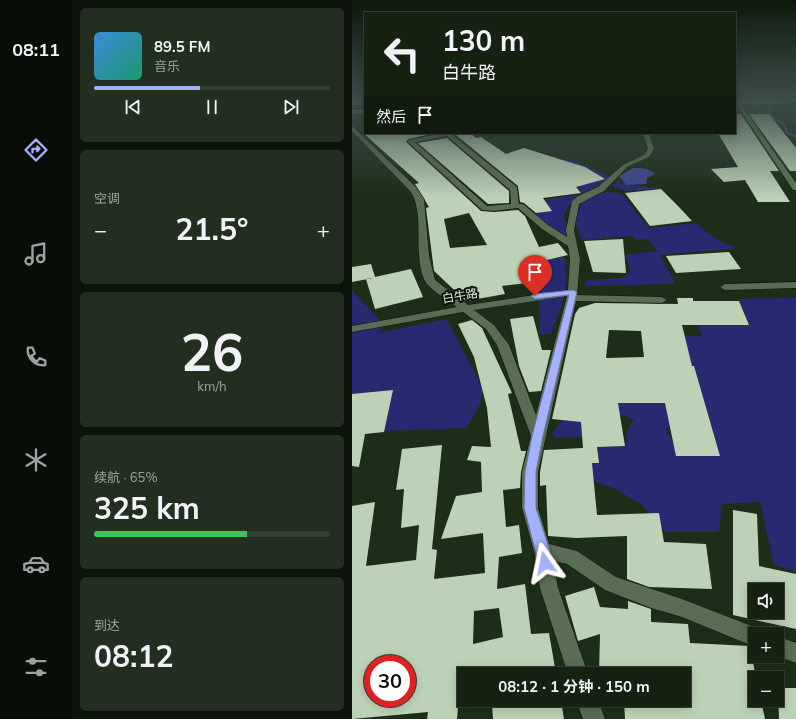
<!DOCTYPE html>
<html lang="zh">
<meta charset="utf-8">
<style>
body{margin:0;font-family:Mulish,"Noto Sans SC",sans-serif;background:#222f20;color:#f1f3f6;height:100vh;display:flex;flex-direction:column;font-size:15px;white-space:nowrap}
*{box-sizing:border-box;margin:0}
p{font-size:13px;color:#9da49f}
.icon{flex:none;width:22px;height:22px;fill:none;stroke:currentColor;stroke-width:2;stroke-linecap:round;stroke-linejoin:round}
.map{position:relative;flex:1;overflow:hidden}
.details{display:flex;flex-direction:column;gap:8px;padding:8px;background:#0c130a;width:280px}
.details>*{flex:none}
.banner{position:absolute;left:12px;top:12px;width:372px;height:122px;border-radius:0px;box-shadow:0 2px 10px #0003,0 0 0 1px #343f32;background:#152212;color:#f1f3f6;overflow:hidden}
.tools{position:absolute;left:396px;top:583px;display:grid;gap:8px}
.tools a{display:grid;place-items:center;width:36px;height:36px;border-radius:0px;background:#152212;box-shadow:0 2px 10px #0003,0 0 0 1px #343f32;font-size:20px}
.speed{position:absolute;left:12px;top:655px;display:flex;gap:8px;font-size:20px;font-weight:700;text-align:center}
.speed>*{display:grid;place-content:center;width:52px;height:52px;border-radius:50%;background:#152212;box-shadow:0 2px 10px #0003,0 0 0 1px #343f32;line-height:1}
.speed .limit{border:6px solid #d22;background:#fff;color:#111}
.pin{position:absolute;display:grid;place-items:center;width:34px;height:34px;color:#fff;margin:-41px -17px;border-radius:50% 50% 50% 0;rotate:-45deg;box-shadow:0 0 4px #0007}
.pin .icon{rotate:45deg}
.me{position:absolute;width:44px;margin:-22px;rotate:348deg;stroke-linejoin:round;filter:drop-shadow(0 0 3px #0008)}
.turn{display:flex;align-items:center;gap:14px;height:84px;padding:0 12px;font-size:18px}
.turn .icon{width:52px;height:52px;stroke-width:2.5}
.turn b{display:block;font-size:28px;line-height:34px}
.then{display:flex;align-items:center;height:38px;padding:0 12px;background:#0003;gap:8px;font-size:15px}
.big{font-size:30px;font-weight:700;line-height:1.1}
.details .widget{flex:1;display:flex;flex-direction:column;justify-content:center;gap:6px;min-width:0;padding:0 14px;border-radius:6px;background:#222f20}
.details .dial{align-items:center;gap:0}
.dial b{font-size:52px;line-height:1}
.song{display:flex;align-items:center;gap:12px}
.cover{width:48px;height:48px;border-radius:6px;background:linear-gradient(135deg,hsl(210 70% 55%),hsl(160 70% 35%))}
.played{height:4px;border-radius:2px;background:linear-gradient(90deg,#a4b2fc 45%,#343f32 45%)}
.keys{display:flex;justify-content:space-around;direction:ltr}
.heat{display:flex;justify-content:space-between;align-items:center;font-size:22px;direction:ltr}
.charge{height:6px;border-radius:3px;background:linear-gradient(90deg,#34c759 65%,#343f32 0)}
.trip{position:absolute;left:105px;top:667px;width:234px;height:40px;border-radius:0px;background:#152212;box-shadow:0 2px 10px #0003,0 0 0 1px #343f32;font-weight:700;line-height:40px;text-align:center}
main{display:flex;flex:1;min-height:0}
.tab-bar{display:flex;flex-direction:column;width:72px;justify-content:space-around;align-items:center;background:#080e07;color:#9da49f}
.tab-bar .icon{width:28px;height:28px}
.tab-bar .on{color:#a4b2fc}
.tab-bar b{font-size:18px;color:#f1f3f6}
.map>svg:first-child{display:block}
</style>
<main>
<nav class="tab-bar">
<b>08:11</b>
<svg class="icon on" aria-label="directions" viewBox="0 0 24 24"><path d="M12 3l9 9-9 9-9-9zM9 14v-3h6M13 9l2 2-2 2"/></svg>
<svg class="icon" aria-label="music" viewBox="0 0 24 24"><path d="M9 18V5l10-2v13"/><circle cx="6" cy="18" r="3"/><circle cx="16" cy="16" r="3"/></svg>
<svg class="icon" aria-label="phone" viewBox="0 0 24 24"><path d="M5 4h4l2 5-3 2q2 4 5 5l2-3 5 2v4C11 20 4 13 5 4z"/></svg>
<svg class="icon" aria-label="climate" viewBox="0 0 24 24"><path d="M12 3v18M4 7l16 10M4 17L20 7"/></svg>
<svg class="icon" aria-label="car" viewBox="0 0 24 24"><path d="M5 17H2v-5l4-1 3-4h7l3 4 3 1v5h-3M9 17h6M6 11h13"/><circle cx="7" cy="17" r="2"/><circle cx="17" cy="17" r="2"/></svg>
<svg class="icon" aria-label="filters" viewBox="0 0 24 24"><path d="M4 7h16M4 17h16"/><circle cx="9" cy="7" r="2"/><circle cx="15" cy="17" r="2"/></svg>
</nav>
<section class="details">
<div class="widget">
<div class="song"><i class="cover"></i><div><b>89.5 FM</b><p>音乐</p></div></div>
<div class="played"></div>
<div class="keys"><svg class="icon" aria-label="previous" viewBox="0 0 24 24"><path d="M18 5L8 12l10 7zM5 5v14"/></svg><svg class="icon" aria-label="pause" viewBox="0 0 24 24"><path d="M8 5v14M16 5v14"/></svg><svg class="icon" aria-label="next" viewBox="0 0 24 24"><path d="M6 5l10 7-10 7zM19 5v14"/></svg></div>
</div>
<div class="widget"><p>空调</p>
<div class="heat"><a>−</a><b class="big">21.5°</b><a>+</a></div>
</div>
<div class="widget dial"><b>26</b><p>km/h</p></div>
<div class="widget"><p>续航 · 65%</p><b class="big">325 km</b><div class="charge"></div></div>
<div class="widget"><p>到达</p><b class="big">08:12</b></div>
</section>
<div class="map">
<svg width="444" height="719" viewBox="0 0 444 719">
<rect width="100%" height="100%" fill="#1c2e18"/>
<path fill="#272a70" d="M216,158L259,177L217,205L212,215L216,238L202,231L179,214L199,211L195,203V199L230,194L224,184L190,170Z
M266,181L274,185L309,188C298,189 268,195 261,185Z
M257,192L270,194L297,228L345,223C358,237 370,244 388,248L308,255L323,283L320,284L234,286L232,282L237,280L268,278L278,273L276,262L272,255L305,251L296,239L284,240L280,236L230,240C216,211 227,197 257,192Z
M212,257C220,284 208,309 199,334H187L188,324L185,270H176L173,263Z
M0,290L32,325L26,333L95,319L131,389L128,404L115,428L31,431L0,396Z
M444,298V572L422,565L408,502L370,504L367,532H313L290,505L262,488L240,481L239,447L274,446C273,437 276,426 282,420L261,411L232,437L203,438L200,433L227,402L324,401L325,418L314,429L322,445L352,444L360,438L357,418L329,335L350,336L346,325L397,324L387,299Z"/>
<path fill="#404891" d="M281,168C290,168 297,168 303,174L295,178L294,184L274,185L267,176Z"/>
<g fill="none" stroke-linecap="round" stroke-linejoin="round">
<path fill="#404891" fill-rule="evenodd" d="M414,103L416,104L421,116L433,124L436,132L444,136V138L434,133L431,125L419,117Z"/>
</g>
<path fill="#bcd2b7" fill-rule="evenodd" d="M383,114H389L427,171H418L438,202H406L393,180L372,182L359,169L386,167L366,133H383Z
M397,114H417L444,148V171H438Z
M11,133H84L56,139L54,142L129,211L142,212L166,210L173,216L187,247L206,243L216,255L178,264L183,282L150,286L153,294L114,301L82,271L74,208L77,207L63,184L67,183ZM117,213L135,245L98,248L92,219Z
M106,133H118L124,138L129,137L154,154L172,148L233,167L253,179L224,187L229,193L191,198L200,211L184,213L172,203L168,202L166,186L104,135Z
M95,138L157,191V203L136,204L66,143Z
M309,189L327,207L340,221L298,226L273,193Z
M271,239L274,273L241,272L232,241Z
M377,252L389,269L324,273L314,256Z
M19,264L23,277L59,269L71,297L23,309L14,279L21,278L0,282V267Z
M325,298H341V301H387L397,325H330L340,366H342L368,456H324L313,403H266L273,446L245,447L247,463H240L245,515L307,513L312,542L354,544L360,589L297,587L275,579V536L224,538L196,536L194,485L188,486V472L192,450L231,448L229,422L200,419L223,314L227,308L243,303L326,304ZM257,330L289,331L292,357L254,358Z
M181,316L190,350H199L189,391L177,392L167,366L158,319Z
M120,320L130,328L160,393L156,394L169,451H174L169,472L168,488L151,490L154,527L167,525L170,553L147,557L145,589L173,584L179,634L197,633L204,674H112V700H209L212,719H141L140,703L106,707L105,719H75L76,712L0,719V506L23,502L14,566L64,560L67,525L49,528L52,489L44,490L50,449L90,445L80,549L85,550L82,579L133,573L131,533L89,539L104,496L130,492L129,462L115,460L120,446L139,447L135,408L122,357L106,324ZM147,608L151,637L121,644L122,611ZM21,664H55V698H21Z
M41,390L32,432L13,434L7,467L0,466V394Z
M381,510L405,514L407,566L444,574V629L381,615ZM403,590H425V612H403Z
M242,587L248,607L276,609V601L299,609V622L336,624L338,643L398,646L404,678L403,700H409L413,719H273L272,700H266H332V674H247L248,634L226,641L213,596Z
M426,688H444V719H427Z"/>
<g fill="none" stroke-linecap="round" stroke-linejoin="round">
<g stroke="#061503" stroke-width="1">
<path id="minor" d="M0,126L64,187L72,199L77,256L83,280L116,305L216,290L218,259L216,246L190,229L166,208L142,211L130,210L56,142V140L92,133H105L101,135L165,187L167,204H171L196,225L215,237L214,230L220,201L226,196L246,187L271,165L292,155L296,149L291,133H297L302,149L297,157L275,167L252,191L227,204L222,230L228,259L225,295L310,297L315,300L310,303L224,301L186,472V508L197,544L225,551L264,577L330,599L410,630L411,634H403V647L330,617L299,608L253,590L215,564L201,561L206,588L236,674H216L188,588L182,551L170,508V472L179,436L145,345L134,329L111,312L0,332V326L105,307C97,301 77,289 73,281C60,256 74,213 58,191L0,131ZM95,136L158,190L159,204L135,206L63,142ZM215,296L184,415L157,345L142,325L122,310Z
M444,282V288L373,290L368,287L373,284Z
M425,636L444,643V663L425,656Z
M224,700H246L253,719H231Z"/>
</g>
<g stroke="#061503" stroke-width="1">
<path id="secondary" d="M383,102H387L444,183V190H441Z"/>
</g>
<g stroke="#061503" stroke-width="1">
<path id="primary" d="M444,99V103L383,105V101Z
M0,101H13V105H0Z
M13,109V113L0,114V110Z"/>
</g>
<use href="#minor" fill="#596d54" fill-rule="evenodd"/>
<use href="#secondary" fill="#5a7d51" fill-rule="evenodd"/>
<use href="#primary" fill="#5a8d4e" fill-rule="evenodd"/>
</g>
<linearGradient id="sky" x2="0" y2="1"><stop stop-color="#0f190d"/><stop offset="0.49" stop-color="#3a4c48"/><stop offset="1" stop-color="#3a4c48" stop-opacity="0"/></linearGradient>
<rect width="444" height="198" fill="url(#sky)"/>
<path fill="#a4b2fc" stroke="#6b74a4" d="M221,290L225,292L191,436L184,472V508L198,551L200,563L198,568L193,570L188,568L172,508L173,472L180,436L217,295L183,299L179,296L183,294Z"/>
<g text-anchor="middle" stroke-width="4" stroke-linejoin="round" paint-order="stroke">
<g font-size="12" fill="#dde9db" stroke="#0c130a">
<text transform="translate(108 296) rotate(-10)" y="4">白牛路</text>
</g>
</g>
</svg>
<div class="tools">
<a><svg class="icon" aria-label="sound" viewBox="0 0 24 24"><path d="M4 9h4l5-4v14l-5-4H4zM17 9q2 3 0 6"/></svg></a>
<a>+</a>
<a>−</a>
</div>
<div class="speed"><div class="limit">30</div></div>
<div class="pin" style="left:183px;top:296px;background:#d93025"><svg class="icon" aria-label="arrive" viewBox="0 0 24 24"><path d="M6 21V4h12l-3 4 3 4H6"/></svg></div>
<svg class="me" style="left:193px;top:563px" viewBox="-20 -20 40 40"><path d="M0-17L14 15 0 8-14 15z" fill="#a4b2fc" stroke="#fff" stroke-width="4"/></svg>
<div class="trip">08:12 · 1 分钟 · 150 m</div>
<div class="banner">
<div class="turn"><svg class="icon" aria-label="left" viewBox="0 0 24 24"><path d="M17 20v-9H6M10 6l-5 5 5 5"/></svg><div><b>130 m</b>白牛路</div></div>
<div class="then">然后<svg class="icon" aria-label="arrive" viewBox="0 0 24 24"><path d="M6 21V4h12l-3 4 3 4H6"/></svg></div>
</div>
</div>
</main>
